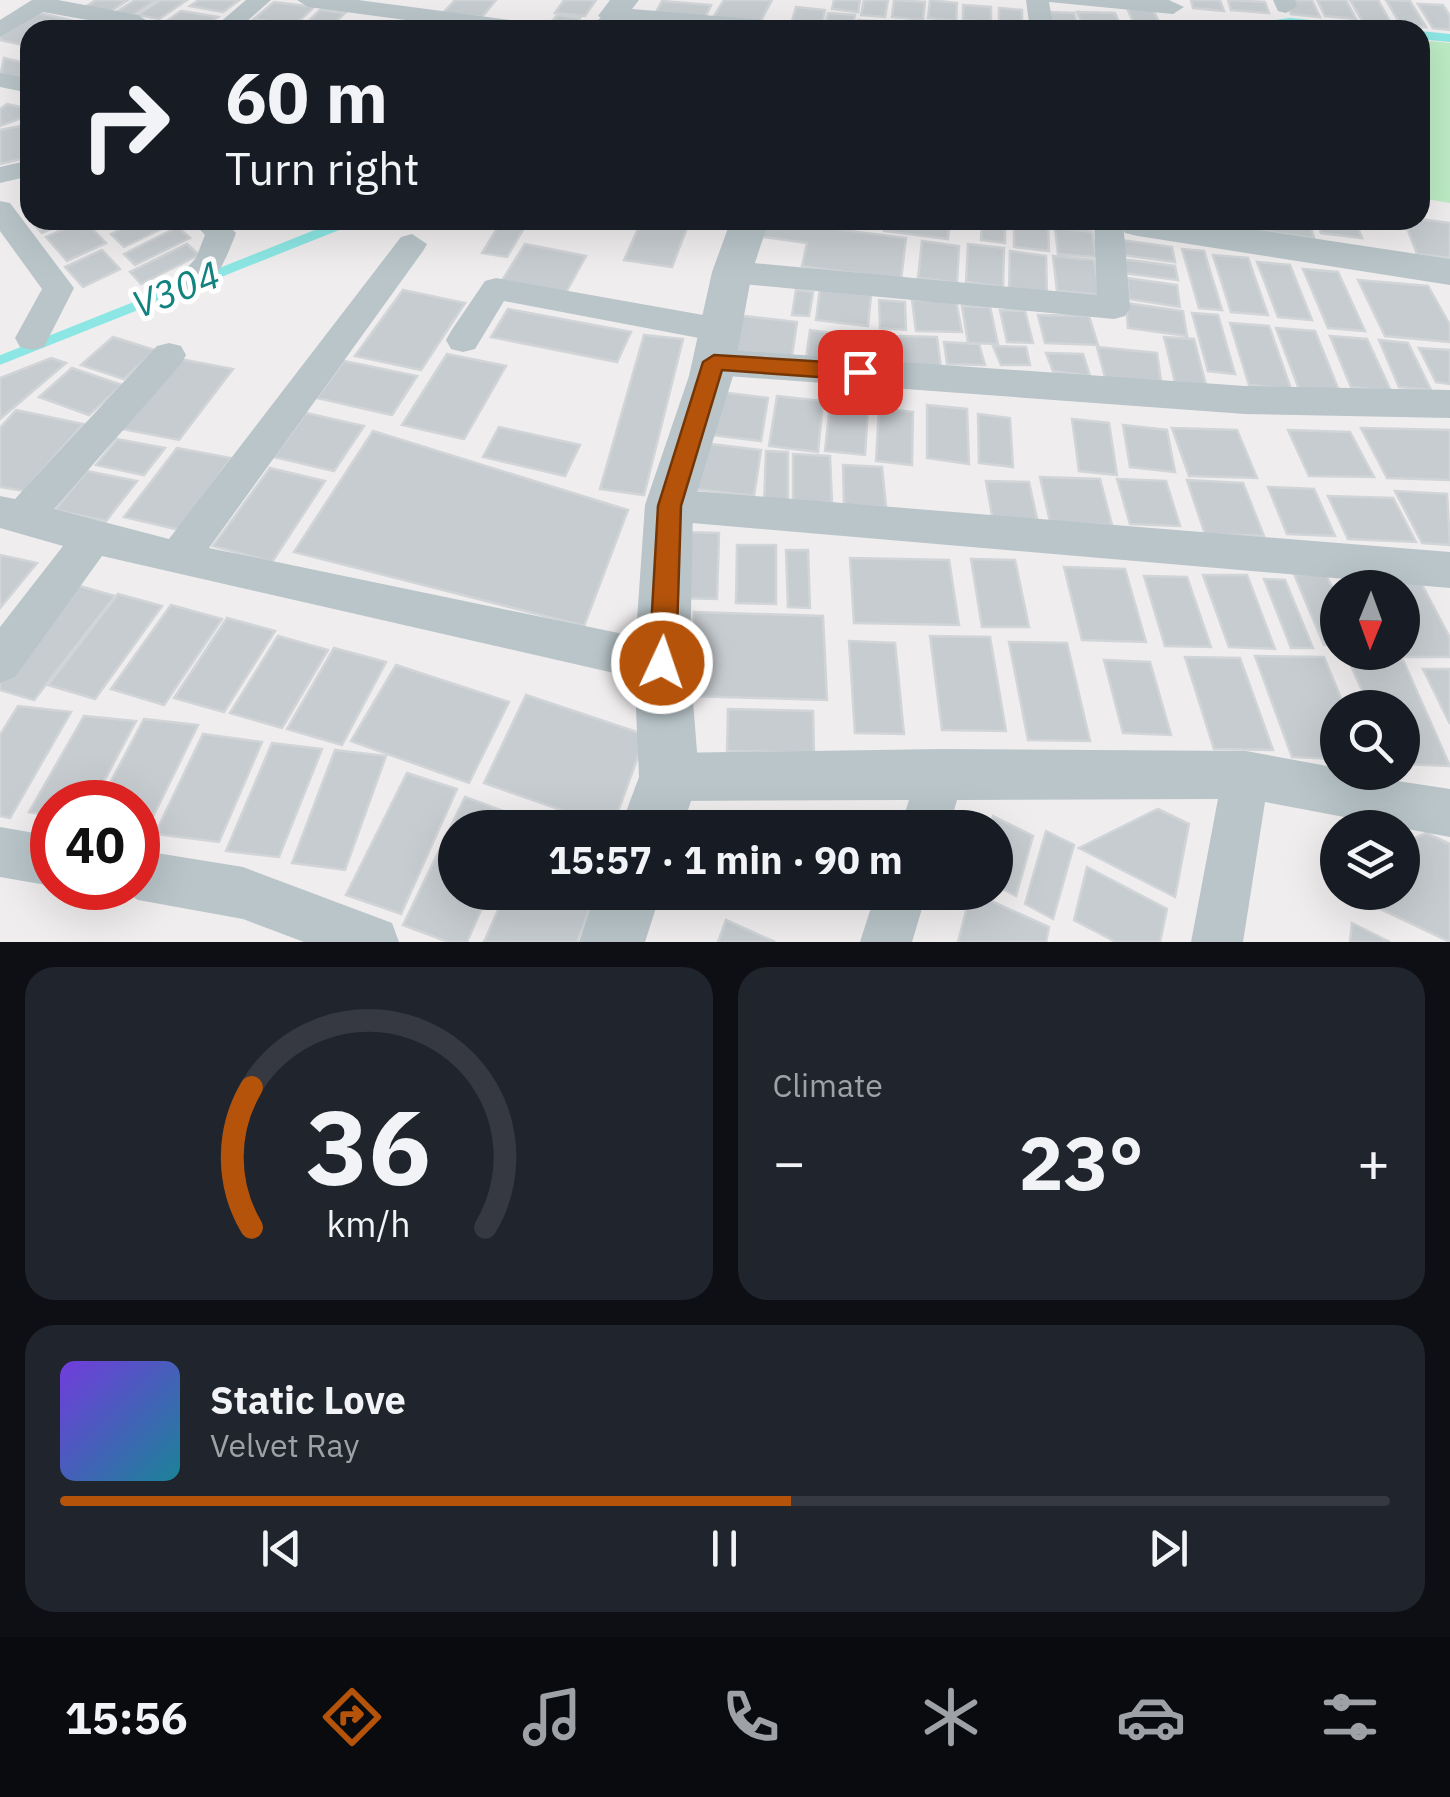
<!DOCTYPE html>
<meta charset="utf-8">
<style>
body{margin:0;font-family:"IBM Plex Sans",sans-serif;background:#20242c;color:#f1f3f6;height:100vh;display:flex;flex-direction:column;font-size:38px;white-space:nowrap}
*{box-sizing:border-box;margin:0}
p{font-size:32px;color:#9ea1a6}
.icon{flex:none;width:55px;height:55px;fill:none;stroke:currentColor;stroke-width:2;stroke-linecap:round;stroke-linejoin:round}
.map{position:relative;height:942px;overflow:hidden}
.side{display:flex;flex-direction:column;gap:25px;padding:25px;background:#0d0f14;flex:1}
.side>*{flex:none}
.top-card{position:absolute;left:20px;top:20px;width:1410px;height:210px;border-radius:30px;box-shadow:0 10px 40px #0002;background:#171b24;color:#f1f3f6;overflow:hidden}
.needle{width:65px;rotate:181deg}
.buttons{position:absolute;left:1320px;top:570px;display:grid;gap:20px}
.buttons a{display:grid;place-items:center;width:100px;height:100px;border-radius:50%;background:#171b24;box-shadow:0 10px 40px #0002;font-size:50px}
.speed{position:absolute;left:30px;top:780px;display:flex;gap:20px;font-size:50px;font-weight:700;text-align:center}
.speed>*{display:grid;place-content:center;width:130px;height:130px;border-radius:50%;background:#171b24;box-shadow:0 10px 40px #0002;line-height:1}
.speed .limit{border:15px solid #d22;background:#fff;color:#111}
.pin{position:absolute;display:grid;place-items:center;width:85px;height:85px;color:#fff;margin:-42px;border-radius:20px;box-shadow:0 5px 15px #0006}
.me{position:absolute;width:110px;margin:-55px;rotate:3deg;stroke-linejoin:round;filter:drop-shadow(0 0 8px #0008)}
.turn{display:flex;align-items:center;gap:35px;height:210px;padding:0 40px;font-size:45px}
.turn .icon{width:130px;height:130px;stroke-width:2.5}
.turn b{display:block;font-size:70px;line-height:85px}
.big{font-size:75px;font-weight:700;line-height:1.1}
.side .card{flex:1;display:flex;flex-direction:column;justify-content:center;gap:15px;min-width:0;padding:0 35px;border-radius:30px;background:#20242c}
.side .dial{align-items:center;gap:0}
.dial svg{height:260px;overflow:visible;fill:none;stroke:#363941;stroke-width:7;stroke-linecap:round;text-anchor:middle}
.dial text{fill:#f1f3f6;stroke:none}
.song{display:flex;align-items:center;gap:30px}
.cover{width:120px;height:120px;border-radius:15px;background:linear-gradient(135deg,hsl(260 70% 55%),hsl(190 70% 35%))}
.played{height:10px;border-radius:5px;background:linear-gradient(90deg,#b45309 55%,#363941 55%)}
.keys{display:flex;justify-content:space-around;direction:ltr}
.heat{display:flex;justify-content:space-between;align-items:center;font-size:55px;direction:ltr}
.side .tiles{flex:1;display:grid;gap:25px;grid-template-columns:1fr 1fr}
.card:last-child{grid-column:span 2}
.trip{position:absolute;left:438px;top:810px;width:575px;height:100px;border-radius:50px;background:#171b24;box-shadow:0 10px 40px #0002;font-weight:700;line-height:100px;text-align:center}
.dock{display:flex;height:160px;justify-content:space-around;align-items:center;background:#090b0e;color:#9ea1a6}
.dock .icon{width:70px;height:70px}
.dock .current{color:#b45309}
.dock b{font-size:45px;color:#f1f3f6}
.map>svg:first-child{display:block}
</style>
<div class="map">
<svg width="1450" height="942" viewBox="0 0 1450 942">
<rect width="100%" height="100%" fill="#f0edee"/>
<path fill="#bdecc4" d="M1420,40L1450,43V203L1420,198Z"/>
<g fill="none" stroke-linecap="round" stroke-linejoin="round">
<path stroke="#8ce7e4" stroke-width="8" d="M1232,30L1290,22L1369,30
M1420,35L1450,38"/>
<path stroke="#8ce7e4" stroke-width="9" d="M204,279L352,220
M0,360L186,286"/>
</g>
<path fill="#c7ccd0" stroke="#d1d5d8" stroke-width="2.5" d="M96,0H128L105,15L79,11Z
M135,0H156L133,15L116,12Z
M161,0H187L159,19L138,15Z
M199,0H232L238,1L223,12L190,6Z
M455,0H496L482,17L443,13Z
M564,0H596L585,16L555,13Z
M724,0H772L758,26L712,19Z
M834,0H860L858,12L832,9Z
M864,0H888L885,17L861,15Z
M894,0L925,2L923,20L892,17Z
M930,0L957,3L956,21L928,18Z
M1191,0H1220L1224,11L1193,8Z
M1228,0L1265,2L1269,13L1231,10Z
M1285,0H1312L1320,17L1291,14Z
M1317,0H1346L1356,19L1325,16Z
M1350,0H1378L1392,25L1363,22Z
M1386,0L1410,1L1426,27L1401,25Z
M662,1L711,5L704,20L654,16Z
M274,2L314,7L295,25L254,19Z
M1418,4L1443,5L1450,16V30L1433,28Z
M963,5L991,7V22L963,20Z
M796,7L825,10L821,30L790,28Z
M999,8L1022,10V28L999,26Z
M1127,8L1153,9L1161,27L1135,26Z
M320,10L345,13L327,30H299Z
M181,11L218,17L201,29L164,23Z
M1045,12L1074,13L1079,30H1050Z
M1077,12L1115,13L1122,30H1084Z
M39,13L70,20L54,30H30L27,46L0,40V36Z
M828,13L855,15L852,30H824Z
M557,15L580,18L572,30L547,28Z
M858,20L888,22L887,30H856Z
M896,21L924,24V30H895Z
M247,22L289,27L238,30Z
M4,58L30,64V81L0,77Z
M7,104L30,109V115L0,126V109Z
M30,124V157L0,164V130Z
M1420,219L1450,223V258L1417,254L1404,220Z
M30,220H71L42,233Z
M84,220L106,243L67,261L46,237Z
M140,220H161L167,226L124,247L111,234Z
M502,220L527,223L507,257L482,253Z
M642,220H690L672,267L624,260Z
M762,220L906,238L901,280L802,266L807,243L757,236Z
M885,220H950L948,239L884,231Z
M982,220H1005V243L981,240Z
M1231,220H1309L1314,238L1232,227Z
M1317,220H1355L1362,238L1321,233Z
M1014,221L1048,226L1049,251L1014,247Z
M178,227L190,238L135,265L124,254Z
M1055,228L1092,232L1096,257L1058,254Z
M1121,240L1172,247L1175,262L1122,255Z
M922,241L959,246L957,283L918,278Z
M187,244L199,255L141,284L130,272Z
M525,244L586,256L565,294L501,282Z
M968,244L1004,248L1003,287L966,282Z
M1182,249L1204,251L1222,310L1199,308Z
M102,250L120,269L83,287L65,267Z
M1010,251L1046,256L1047,296L1009,291Z
M1213,255L1248,258L1268,315L1231,312Z
M1053,256L1094,260L1100,295L1057,291Z
M1121,259L1175,266L1178,280L1123,273Z
M1257,262L1290,265L1312,320L1278,317Z
M1303,269L1338,272L1365,331L1328,328Z
M1127,278L1177,285L1180,307L1129,299Z
M1358,280L1428,286L1450,325V342L1385,336Z
M820,289L871,295L868,326L816,320Z
M403,290L465,303L421,370L355,356Z
M796,290L813,292L809,316L792,315Z
M879,300L905,302L906,330L880,328Z
M912,300L956,301L962,332L916,331Z
M1126,303L1183,311L1187,336L1128,328Z
M962,306L990,307L998,344L968,343Z
M508,309L631,332L617,362L491,337Z
M1000,310L1025,311L1033,343L1007,342Z
M1192,313L1218,315L1235,374L1208,371Z
M735,315L797,322L791,363L726,356Z
M1038,315L1089,316L1098,345L1045,343Z
M1230,323L1269,326L1291,389L1249,385Z
M1276,328L1315,331L1340,393L1299,389Z
M810,330L847,335L844,364L806,359Z
M852,333L887,335L890,359L851,356Z
M644,335L683,339L644,495L600,489Z
M899,336L937,337L941,368L903,367Z
M1330,336L1367,339L1391,391L1351,387Z
M113,337L155,350L124,379L81,365Z
M1164,337L1194,339L1206,385L1175,382Z
M1379,340L1408,343L1431,390L1399,387Z
M944,342L979,344L985,365L947,364Z
M993,346L1026,347L1030,365H1001Z
M1097,347L1157,353L1161,381H1106Z
M1419,348L1450,350V384L1436,382Z
M1046,353L1083,354L1090,376L1053,371Z
M447,354L506,366L464,439L402,425Z
M51,358L66,363L0,419V378Z
M180,359L233,369L179,440L122,429Z
M344,361L417,376L392,415L317,398Z
M72,368L122,385L89,415L39,397Z
M720,392L768,398L761,441L712,435Z
M777,396L823,401L818,452L769,446Z
M830,405L868,409L865,455L825,451Z
M927,405L967,409L969,464L927,458Z
M879,408L913,412L912,465L876,461Z
M16,410L83,424L24,491L0,487V428Z
M306,413L364,426L334,471L274,457Z
M978,414L1010,418L1013,467L979,463Z
M1072,419L1109,423L1117,475L1079,471Z
M1123,425L1167,430L1175,472L1130,467Z
M499,427L580,445L565,476L483,457Z
M1172,428L1237,430L1257,478L1189,476Z
M1361,428L1450,430V480L1387,478Z
M1288,430L1350,432L1374,477L1309,476Z
M373,431L628,510L584,626L294,552Z
M117,439L165,448L144,475L96,465Z
M703,443L761,450L754,496L694,489Z
M177,448L231,458L180,530L124,517Z
M766,451L788,452V505H764Z
M793,454L830,456L832,503L793,501Z
M843,465L882,467L886,507L844,505Z
M270,468L325,481L272,562L213,546Z
M87,471L137,481L106,521L55,510Z
M1040,477L1100,479L1112,525L1050,522Z
M1117,479L1166,481L1180,526L1130,524Z
M1187,480L1243,483L1264,536L1205,534Z
M986,481L1029,482L1038,523L993,521Z
M1268,487L1314,489L1335,536L1287,534Z
M1395,491L1447,494L1450,545L1422,543Z
M1328,496L1393,498L1416,542L1348,539Z
M678,532L719,533L717,599L674,598Z
M737,545H776V604L736,603Z
M786,550H808L810,608L788,607Z
M0,555L37,563L0,608Z
M850,558L949,560L959,625L854,623Z
M971,559L1015,560L1029,627H982Z
M1064,567L1125,569L1146,642L1082,640Z
M1294,574L1326,575L1338,599V645H1324Z
M1203,575H1247L1275,649L1229,647Z
M1144,576L1187,577L1211,647L1165,646Z
M1264,579L1285,580L1313,648H1291Z
M1368,582L1421,583L1450,638V657H1404L1402,588H1371Z
M69,583L115,596L34,700L0,690V668Z
M118,594L162,606L95,699L48,685Z
M171,605L222,619L164,705L111,689Z
M694,612L823,616L827,700L690,696Z
M227,618L275,631L224,712L174,698Z
M278,636L328,650L282,728L230,713Z
M930,636L990,637L1006,731L942,730Z
M849,641L895,643L904,734L855,733Z
M1009,642L1067,643L1090,741L1028,740Z
M334,648L386,662L342,745L287,729Z
M1255,656L1324,657L1345,708H1338V759L1292,757Z
M1185,657L1240,658L1273,750L1214,749Z
M1348,659L1403,660L1450,766L1402,764V708H1370Z
M1104,660L1150,662L1171,735L1123,733Z
M396,665L509,702L469,783L351,741Z
M1423,669H1450V724Z
M526,695L646,735L612,828L484,783Z
M18,706L71,712L10,818L0,816V735Z
M728,709L813,711L814,753L727,751Z
M84,716L136,721L93,802H52V816L29,812Z
M144,719L198,725L147,829L138,828V802H100Z
M203,734L262,742L219,842L155,834Z
M272,743L322,749L279,857L226,851Z
M335,750L386,756L345,870L292,863Z
M407,773L457,789L401,914L346,895Z
M465,797L522,818L518,828H455V892H489L467,942H448L403,925Z
M1158,809L1189,824L1175,897L1079,848Z
M993,816L1033,836L1016,896L995,885V828H990Z
M1046,831L1074,845L1053,919L1025,904Z
M1426,833L1450,844V942L1357,898V892H1402V844Z
M1087,867L1167,909L1160,942H1116L1074,920Z
M506,892H596L577,942H484Z
M971,892L1049,927L1046,942H958Z
M726,920L775,942H718Z
M1352,923L1390,942H1350Z"/>
<g fill="none" stroke-linecap="round" stroke-linejoin="round">
<path fill="#b9c5c9" fill-rule="evenodd" d="M32,0H58L138,15L149,22L138,29L43,12L0,37V20Z
M246,0H271L237,30H211Z
M297,0H358L532,23L544,30H481L308,7Z
M1026,0H1169L1184,7L1173,14L1049,2L1054,30H1030Z
M1273,0H1295L1297,6L1286,13L1278,11Z
M612,9L623,16L610,30H585Z
M0,73L30,79V93L0,87Z
M30,160V176L0,183V167Z
M0,201L10,203L74,288L44,347L32,350L20,347L15,338L42,289L0,231Z
M191,220H224L236,233C226,259 211,301 177,292L172,284L196,258L205,235Z
M1123,220L1130,308L1125,316L1114,319L732,283L721,279L716,272L721,265L732,261L1097,295L1094,221Z
M412,234L427,244L423,251L209,548L662,642L677,648L684,663L677,678L662,684L102,556L15,677L0,683V627L63,546L0,528V496L15,499L157,346L169,343L181,346L186,355L181,364L54,509L169,539L401,237Z
M496,278L720,318L732,322L736,330L732,338L720,342L504,301L475,349L463,352L451,349L446,340L451,331L485,281Z
M714,349L1245,386L1450,390V418L1245,414L714,375L702,371L697,362L702,353Z
M669,489L1450,552V588L669,521L655,517L650,505L655,493Z
M942,749L1246,751L1338,768V772L1450,789V837L1265,802L1243,942H1191L1218,799L957,800L949,828H900L909,800L669,801L652,794L645,777L652,760L669,753Z
M0,827L52,836V886L0,877Z
M138,850L243,867L392,923L399,942H304L243,919L138,900L118,888H138Z
M876,892H927L912,942H860Z"/>
<path fill="#b9c5c9" fill-rule="evenodd" d="M610,0H639L632,9L776,21L791,30L612,25L598,16Z
M731,220H769L752,272L733,376L693,505L690,663L699,777L682,828H620L639,777L634,663L645,505L689,376L712,272Z
M1118,220H1192L1450,259V285L1138,236L1125,233Z
M596,892H661L645,942H579Z"/>
</g>
<path fill="#b45309" stroke="#753606" stroke-width="2.5" d="M714,355L860,364L870,372L860,380L722,370L681,506L676,663L672,672L662,676L653,672L649,663L658,506L703,362Z"/>
<g text-anchor="middle" stroke-width="10" stroke-linejoin="round" paint-order="stroke">
<g font-size="38" font-style="italic" fill="#138380" stroke="#fff">
<text transform="translate(176 290) rotate(-22)" y="13">V304</text>
</g>
</g>
</svg>
<div class="buttons">
<a><svg class="needle" viewBox="-14 -14 28 28"><path d="M0-13l5 13h-10z" fill="#e53935"/><path d="M0 13l5-13h-10z" fill="#9ea1a6"/></svg></a>
<a><svg class="icon" aria-label="search" viewBox="0 0 24 24"><circle cx="10" cy="10" r="6"/><path d="M15 15l6 6"/></svg></a>
<a><svg class="icon" aria-label="layers" viewBox="0 0 24 24"><path d="M12 4l9 5-9 5-9-5zM3 14l9 5 9-5"/></svg></a>
</div>
<div class="speed"><div class="limit">40</div></div>
<div class="pin" style="left:860px;top:372px;background:#d93025"><svg class="icon" aria-label="arrive" viewBox="0 0 24 24"><path d="M6 21V4h12l-3 4 3 4H6"/></svg></div>
<svg class="me" style="left:662px;top:663px" viewBox="-20 -20 40 40"><circle r="17" fill="#b45309" stroke="#fff" stroke-width="3"/><path d="M0-11L8 9 0 5-8 9z" fill="#fff"/></svg>
<div class="trip">15:57 · 1 min · 90 m</div>
<div class="top-card">
<div class="turn"><svg class="icon" aria-label="right" viewBox="0 0 24 24"><path d="M7 20v-9h11M14 6l5 5-5 5"/></svg><div><b>60 m</b>Turn right</div></div>
</div>
</div>
<section class="side">
<div class="tiles">
<div class="card dial"><svg viewBox="0 0 100 80">
<path d="M14 69A42 42 0 1 1 86 69"/>
<path d="M14 69A42 42 0 0 1 14 26" stroke="#b45309"/>
<text x="50" y="56" font-size="32" font-weight="700">36</text>
<text x="50" y="72" font-size="11">km/h</text>
</svg></div>
<div class="card"><p>Climate</p>
<div class="heat"><a>−</a><b class="big">23°</b><a>+</a></div>
</div>
<div class="card">
<div class="song"><i class="cover"></i><div><b>Static Love</b><p>Velvet Ray</p></div></div>
<div class="played"></div>
<div class="keys"><svg class="icon" aria-label="previous" viewBox="0 0 24 24"><path d="M18 5L8 12l10 7zM5 5v14"/></svg><svg class="icon" aria-label="pause" viewBox="0 0 24 24"><path d="M8 5v14M16 5v14"/></svg><svg class="icon" aria-label="next" viewBox="0 0 24 24"><path d="M6 5l10 7-10 7zM19 5v14"/></svg></div>
</div>
</div>
</section>
<nav class="dock">
<b>15:56</b>
<svg class="icon current" aria-label="directions" viewBox="0 0 24 24"><path d="M12 3l9 9-9 9-9-9zM9 14v-3h6M13 9l2 2-2 2"/></svg>
<svg class="icon" aria-label="music" viewBox="0 0 24 24"><path d="M9 18V5l10-2v13"/><circle cx="6" cy="18" r="3"/><circle cx="16" cy="16" r="3"/></svg>
<svg class="icon" aria-label="phone" viewBox="0 0 24 24"><path d="M5 4h4l2 5-3 2q2 4 5 5l2-3 5 2v4C11 20 4 13 5 4z"/></svg>
<svg class="icon" aria-label="climate" viewBox="0 0 24 24"><path d="M12 3v18M4 7l16 10M4 17L20 7"/></svg>
<svg class="icon" aria-label="car" viewBox="0 0 24 24"><path d="M5 17H2v-5l4-1 3-4h7l3 4 3 1v5h-3M9 17h6M6 11h13"/><circle cx="7" cy="17" r="2"/><circle cx="17" cy="17" r="2"/></svg>
<svg class="icon" aria-label="filters" viewBox="0 0 24 24"><path d="M4 7h16M4 17h16"/><circle cx="9" cy="7" r="2"/><circle cx="15" cy="17" r="2"/></svg>
</nav>
